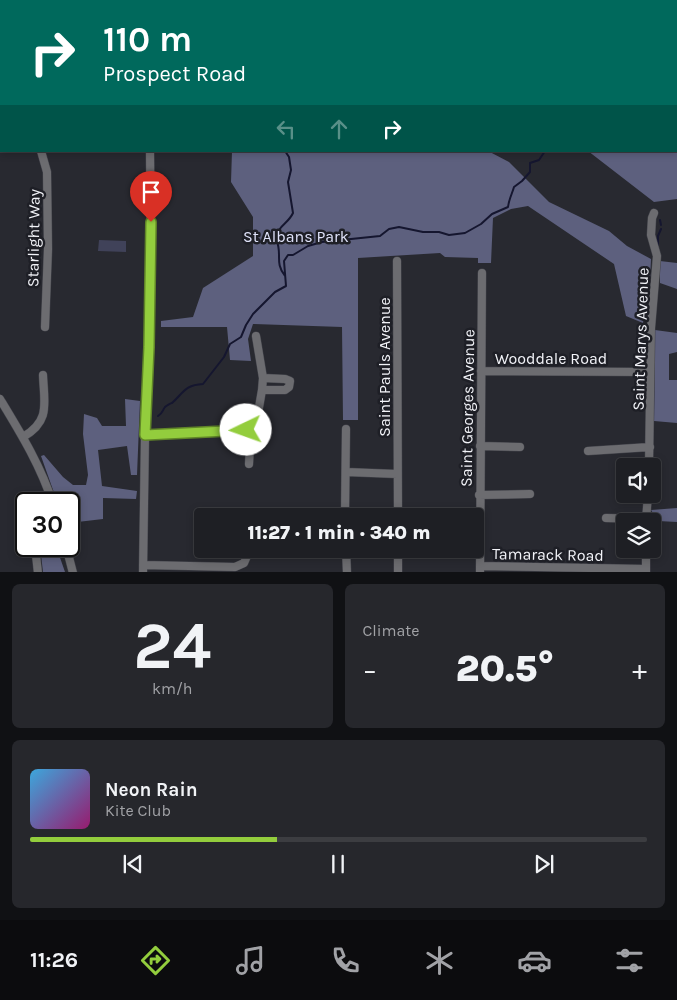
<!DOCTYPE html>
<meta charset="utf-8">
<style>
body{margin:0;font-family:Karla,sans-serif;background:#26272c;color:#f1f3f6;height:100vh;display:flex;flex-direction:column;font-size:19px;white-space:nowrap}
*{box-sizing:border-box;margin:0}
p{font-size:16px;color:#a1a2a6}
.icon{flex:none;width:28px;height:28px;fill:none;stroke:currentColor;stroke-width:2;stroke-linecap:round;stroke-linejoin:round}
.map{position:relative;height:572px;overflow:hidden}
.sheet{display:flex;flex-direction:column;gap:12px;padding:12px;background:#101114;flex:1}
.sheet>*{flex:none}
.hud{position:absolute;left:0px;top:0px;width:678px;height:152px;box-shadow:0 2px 8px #0003,0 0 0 1px #3c3d41;background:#00695c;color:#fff;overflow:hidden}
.controls{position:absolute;left:616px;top:458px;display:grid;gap:10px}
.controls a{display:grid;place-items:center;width:45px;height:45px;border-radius:5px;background:#1e1f24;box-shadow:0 2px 8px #0003,0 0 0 1px #3c3d41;font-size:25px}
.speed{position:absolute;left:15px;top:492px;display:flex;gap:10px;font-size:25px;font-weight:700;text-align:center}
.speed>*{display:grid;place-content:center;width:65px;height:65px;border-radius:50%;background:#1e1f24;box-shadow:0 2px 8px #0003,0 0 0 1px #3c3d41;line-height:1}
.speed .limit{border:2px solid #111;border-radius:8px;background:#fff;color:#111}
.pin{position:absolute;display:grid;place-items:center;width:42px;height:42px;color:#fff;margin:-51px -21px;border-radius:50% 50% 50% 0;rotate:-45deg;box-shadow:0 0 5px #0007}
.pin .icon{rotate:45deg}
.me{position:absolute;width:55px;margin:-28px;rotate:267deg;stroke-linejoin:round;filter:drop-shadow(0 0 4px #0008)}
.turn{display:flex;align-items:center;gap:18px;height:105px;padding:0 20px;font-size:22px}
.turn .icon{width:65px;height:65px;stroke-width:2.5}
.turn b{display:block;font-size:35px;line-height:42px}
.lanes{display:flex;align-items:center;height:48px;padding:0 20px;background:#0003;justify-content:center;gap:25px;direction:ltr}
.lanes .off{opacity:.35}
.big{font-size:38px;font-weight:800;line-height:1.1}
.sheet .card{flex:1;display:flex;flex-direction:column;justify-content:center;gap:8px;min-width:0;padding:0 18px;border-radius:8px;background:#26272c}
.sheet .dial{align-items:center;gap:0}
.dial b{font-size:65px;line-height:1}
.song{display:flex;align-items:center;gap:15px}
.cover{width:60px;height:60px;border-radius:8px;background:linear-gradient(135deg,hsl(200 70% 55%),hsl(320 70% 35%))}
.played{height:5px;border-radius:2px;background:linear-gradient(90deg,#93cd3d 40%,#3c3d41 40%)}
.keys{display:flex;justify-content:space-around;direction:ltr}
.heat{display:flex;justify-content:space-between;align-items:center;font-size:28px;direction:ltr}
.sheet .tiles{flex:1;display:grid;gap:12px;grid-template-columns:1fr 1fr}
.card:last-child{grid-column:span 2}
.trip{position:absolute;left:194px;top:508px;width:290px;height:50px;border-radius:5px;background:#1e1f24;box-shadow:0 2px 8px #0003,0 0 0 1px #3c3d41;font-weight:800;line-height:50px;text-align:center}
.tabs{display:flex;height:80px;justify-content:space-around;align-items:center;background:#0c0c0e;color:#a1a2a6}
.tabs .icon{width:35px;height:35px}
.tabs .active{color:#93cd3d}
.tabs b{font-size:22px;color:#f1f3f6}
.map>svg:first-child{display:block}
</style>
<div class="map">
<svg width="677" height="573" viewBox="0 0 677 573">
<rect width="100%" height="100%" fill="#282930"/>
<path fill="#404259" d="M99,240L126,241V252L98,251Z"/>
<path fill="#5d607e" d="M398,0H677V199L654,202L588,151H676V1Z
M232,151H488L509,162L549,202L609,231L627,246L651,259L650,279L643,323L626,316L614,264L528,206L511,209L493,218L491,263H478V258L445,257L440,253L358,258V420H343L342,327L253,324L248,339L251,361L230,360L227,327H161V321L193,317L203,288L253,256V217L231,182Z
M660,261L677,263V289L660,283Z
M655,330L677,333V352L669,354V380H677V435V423L654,421Z
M125,399L140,401L137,475H131L127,446L98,450L102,486L137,491L136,499L103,498V519L69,523V504H58L41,456L44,455L63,477L73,485H86L88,475L83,434L84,414L97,418L102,426H126Z
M677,508V522L658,521L651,510Z
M40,546H56L65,572H43Z"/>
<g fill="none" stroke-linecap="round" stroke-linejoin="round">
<path stroke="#15162f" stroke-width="2" d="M259,0V1
M182,1L184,0
M298,1L299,0
M653,1V0
M660,220L661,225
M658,248V236L661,229
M285,276C274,262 283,254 276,239C277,226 288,224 293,213L288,182L291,170L289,157L285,151
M158,416C163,413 162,411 165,407C166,406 171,403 172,403C184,392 185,385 203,384L224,357L230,344L241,337L246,325L253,314L275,292L286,286L284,261L288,255H293L308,246L322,242L380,236L389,229L399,227L423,232H439L449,235L465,233L481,224L492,214L508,207C509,199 512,194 514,187L522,181L530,172V163L539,160L545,151"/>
<g stroke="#44454c" stroke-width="9">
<path id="minor" d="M82,0L84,1
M0,16H1
M0,117L1,118
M41,151L47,172L48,249L45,327
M397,261L398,516
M481,371L650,372
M262,390H285L289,387L290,381L285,379L263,378
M0,399C20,432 41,466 53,504
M145,435L246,430L256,425L262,390L263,378L256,336
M23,437C51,421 44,403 43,375
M480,446L520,447
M588,451L650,447
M249,464L251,428
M649,466L651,328L657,256L651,235L652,218L654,213
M346,472L397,474
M479,495L530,494
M345,516L346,429
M606,518L646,519
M646,521L648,494
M35,546L38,573
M66,546L73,573
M346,549L347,573
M398,549V573
M143,565L235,567L244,563L247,556V549
M480,566L646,569
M143,573L145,435L151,254L150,151
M480,573L482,273
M646,573V549"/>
</g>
<use href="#minor" stroke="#6c6c70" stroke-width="8"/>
</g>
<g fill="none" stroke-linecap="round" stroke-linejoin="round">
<g stroke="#608528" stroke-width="12">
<path id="route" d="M151,222L149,347L145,435L246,430"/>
</g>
<use href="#route" stroke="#93cd3d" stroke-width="9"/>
</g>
<g text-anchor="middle" stroke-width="5" stroke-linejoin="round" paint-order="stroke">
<g font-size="16" fill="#dfe2f9" stroke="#1e1f26">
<text x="296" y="242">St Albans Park</text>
</g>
<g font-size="16" fill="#f2f3f8" stroke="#1e1f26">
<text transform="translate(33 238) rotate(-89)" y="6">Starlight Way</text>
<text transform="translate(640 339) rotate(-88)" y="6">Saint Marys Avenue</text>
<text x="551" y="364">Wooddale Road</text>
<text transform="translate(384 367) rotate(-90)" y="6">Saint Pauls Avenue</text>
<text transform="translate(467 408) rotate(-89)" y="6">Saint Georges Avenue</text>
<text transform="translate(548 554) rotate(1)" y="6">Tamarack Road</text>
</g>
</g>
</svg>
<div class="controls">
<a><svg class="icon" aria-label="sound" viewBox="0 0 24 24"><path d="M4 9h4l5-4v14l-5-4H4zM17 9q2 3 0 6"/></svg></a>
<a><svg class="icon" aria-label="layers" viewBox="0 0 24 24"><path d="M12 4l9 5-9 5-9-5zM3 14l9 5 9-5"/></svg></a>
</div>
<div class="speed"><div class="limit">30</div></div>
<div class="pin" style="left:151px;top:222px;background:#d93025"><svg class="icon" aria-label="arrive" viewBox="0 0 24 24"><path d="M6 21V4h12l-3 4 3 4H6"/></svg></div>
<svg class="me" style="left:246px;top:430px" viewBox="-20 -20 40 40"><circle r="19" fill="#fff"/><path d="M0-13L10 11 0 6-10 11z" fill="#93cd3d"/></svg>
<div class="trip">11:27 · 1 min · 340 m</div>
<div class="hud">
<div class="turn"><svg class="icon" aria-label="right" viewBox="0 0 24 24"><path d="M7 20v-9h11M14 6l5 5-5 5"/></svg><div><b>110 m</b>Prospect Road</div></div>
<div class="lanes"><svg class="icon off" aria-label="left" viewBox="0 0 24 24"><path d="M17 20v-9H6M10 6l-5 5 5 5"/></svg><svg class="icon off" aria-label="ahead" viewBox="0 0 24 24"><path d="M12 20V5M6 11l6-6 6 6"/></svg><svg class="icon" aria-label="right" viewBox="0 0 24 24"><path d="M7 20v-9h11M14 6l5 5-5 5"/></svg></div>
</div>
</div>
<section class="sheet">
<div class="tiles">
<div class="card dial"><b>24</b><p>km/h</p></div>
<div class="card"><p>Climate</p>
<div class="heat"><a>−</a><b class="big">20.5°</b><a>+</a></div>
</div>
<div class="card">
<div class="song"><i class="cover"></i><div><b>Neon Rain</b><p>Kite Club</p></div></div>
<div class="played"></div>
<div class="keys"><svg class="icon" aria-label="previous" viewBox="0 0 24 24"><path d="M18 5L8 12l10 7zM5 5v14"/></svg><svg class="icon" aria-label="pause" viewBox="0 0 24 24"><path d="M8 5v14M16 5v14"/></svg><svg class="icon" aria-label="next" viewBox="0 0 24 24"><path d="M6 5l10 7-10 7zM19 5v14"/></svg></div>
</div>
</div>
</section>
<nav class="tabs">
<b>11:26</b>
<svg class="icon active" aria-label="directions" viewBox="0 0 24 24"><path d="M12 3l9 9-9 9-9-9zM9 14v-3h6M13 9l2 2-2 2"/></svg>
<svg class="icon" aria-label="music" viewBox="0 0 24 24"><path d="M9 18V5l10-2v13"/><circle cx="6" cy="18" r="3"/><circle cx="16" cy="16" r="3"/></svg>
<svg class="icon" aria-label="phone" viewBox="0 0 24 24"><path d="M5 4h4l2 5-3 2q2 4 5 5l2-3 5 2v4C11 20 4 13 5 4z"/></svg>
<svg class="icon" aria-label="climate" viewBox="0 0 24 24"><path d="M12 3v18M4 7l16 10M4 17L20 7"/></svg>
<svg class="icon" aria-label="car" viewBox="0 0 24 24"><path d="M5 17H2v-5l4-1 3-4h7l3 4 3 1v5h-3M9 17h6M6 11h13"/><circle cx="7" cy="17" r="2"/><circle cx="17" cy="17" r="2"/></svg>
<svg class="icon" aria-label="filters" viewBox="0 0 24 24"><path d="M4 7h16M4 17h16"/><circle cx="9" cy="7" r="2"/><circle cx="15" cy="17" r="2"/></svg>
</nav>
